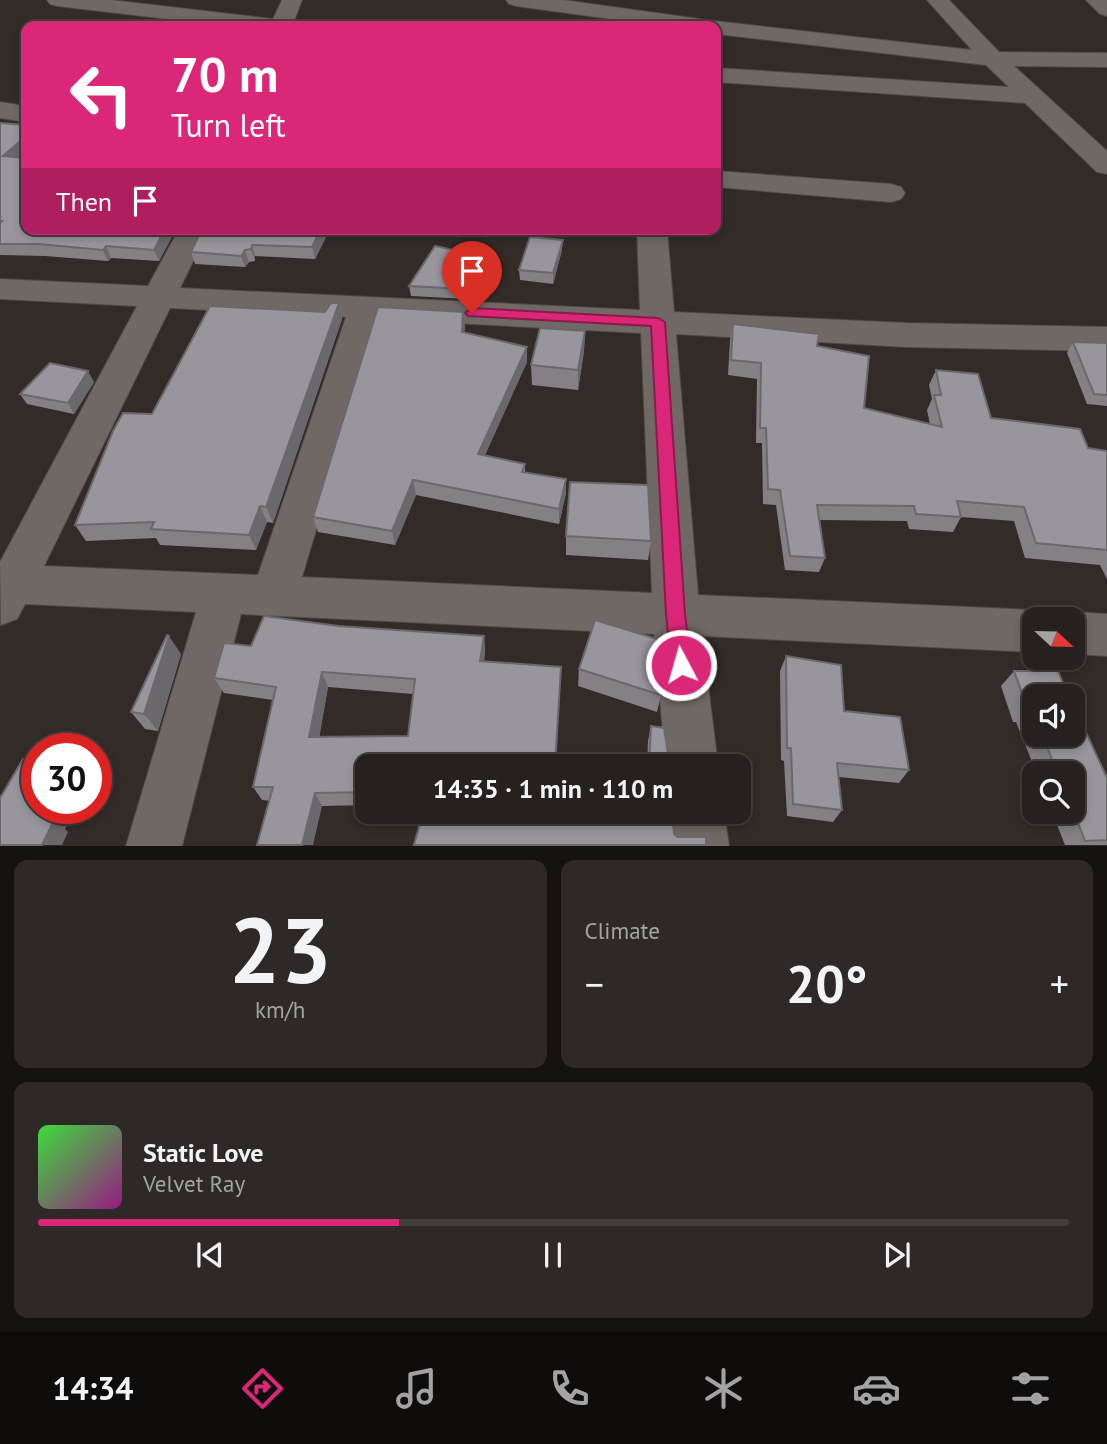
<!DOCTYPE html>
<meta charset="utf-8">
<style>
body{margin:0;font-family:"PT Sans",sans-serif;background:#2e2827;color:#f1f3f6;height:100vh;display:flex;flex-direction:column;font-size:26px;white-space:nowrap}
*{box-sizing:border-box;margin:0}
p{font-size:23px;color:#a4a3a4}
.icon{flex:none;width:38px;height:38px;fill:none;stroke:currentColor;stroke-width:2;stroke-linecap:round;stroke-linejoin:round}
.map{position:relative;height:846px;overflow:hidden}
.panel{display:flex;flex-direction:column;gap:14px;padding:14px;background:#151210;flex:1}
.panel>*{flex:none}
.banner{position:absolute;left:21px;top:21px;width:700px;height:214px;border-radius:14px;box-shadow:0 4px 10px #0003,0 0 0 2px #423e3c;background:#db2777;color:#fff;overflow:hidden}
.needle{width:46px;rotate:112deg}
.tools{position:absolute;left:1022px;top:607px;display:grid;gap:14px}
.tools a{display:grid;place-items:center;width:63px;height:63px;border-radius:14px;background:#26201e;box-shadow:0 4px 10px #0003,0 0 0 2px #423e3c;font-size:35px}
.speed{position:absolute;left:21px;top:733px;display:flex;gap:14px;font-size:35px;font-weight:700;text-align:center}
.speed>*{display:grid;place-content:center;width:91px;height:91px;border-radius:50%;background:#26201e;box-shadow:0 4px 10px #0003,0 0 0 2px #423e3c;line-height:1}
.speed .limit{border:10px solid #d22;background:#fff;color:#111}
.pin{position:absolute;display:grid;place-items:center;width:60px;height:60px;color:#fff;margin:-72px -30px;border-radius:50% 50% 50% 0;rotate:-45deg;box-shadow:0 0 7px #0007}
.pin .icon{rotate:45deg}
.me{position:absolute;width:77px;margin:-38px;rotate:354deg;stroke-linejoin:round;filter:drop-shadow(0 0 5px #0008)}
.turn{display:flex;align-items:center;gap:24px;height:147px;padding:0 35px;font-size:32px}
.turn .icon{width:91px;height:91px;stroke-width:2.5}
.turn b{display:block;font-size:49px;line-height:60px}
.then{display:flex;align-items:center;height:66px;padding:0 35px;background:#0003;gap:14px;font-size:26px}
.big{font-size:52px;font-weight:700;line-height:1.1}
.panel .tile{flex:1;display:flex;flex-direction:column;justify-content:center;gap:10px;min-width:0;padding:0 24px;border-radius:14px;background:#2e2827}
.panel .dial{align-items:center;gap:0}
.dial b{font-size:91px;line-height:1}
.song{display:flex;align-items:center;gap:21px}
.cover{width:84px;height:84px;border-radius:10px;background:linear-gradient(135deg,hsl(120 70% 55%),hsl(310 70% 35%))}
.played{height:7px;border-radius:4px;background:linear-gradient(90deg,#db2777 35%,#423e3c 35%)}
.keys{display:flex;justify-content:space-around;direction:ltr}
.heat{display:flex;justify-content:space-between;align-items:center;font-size:38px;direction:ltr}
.panel .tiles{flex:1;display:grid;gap:14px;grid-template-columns:1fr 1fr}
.tile:last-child{grid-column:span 2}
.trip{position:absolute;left:355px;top:754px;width:396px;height:70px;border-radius:14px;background:#26201e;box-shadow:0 4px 10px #0003,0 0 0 2px #423e3c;font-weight:700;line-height:70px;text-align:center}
.menu{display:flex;height:112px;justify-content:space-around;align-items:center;background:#0f0d0c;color:#a4a3a4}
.menu .icon{width:49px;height:49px}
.menu .on{color:#db2777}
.menu b{font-size:32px;color:#f1f3f6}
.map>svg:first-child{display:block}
</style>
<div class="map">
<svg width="1107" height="846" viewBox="0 0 1107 846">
<rect width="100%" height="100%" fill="#322b28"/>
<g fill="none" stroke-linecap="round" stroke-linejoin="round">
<g stroke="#4f4946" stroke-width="2">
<path id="minor" d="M47,0H111L273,19L282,0H302L292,26H227L57,6L50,4Z
M506,0H563L714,21L972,50L927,0H949L999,52L1107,53V67L1014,66L1107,151V174L1097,172L1025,103L716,82V68L1009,87L986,65L716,34V26H662L516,6L509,4Z
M1086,0H1107V16L1100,14Z
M0,102L26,106V122L0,118Z
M716,171L891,184L901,187L905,193L901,199L891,202L716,187Z
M179,229H209L180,288L640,310L637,229H667L674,312L907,323L1107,327V351L907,347L676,334L698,595L1034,610L1051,616L1052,620H1034V652L702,636L718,766H666L654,634L241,614L182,846H126L196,612L25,604L17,619L1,625L0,562L137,306L0,299V279L148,286ZM170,308L346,317L258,575L44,566ZM379,319L641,333L652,593L302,577Z
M1073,612L1107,614V656L1073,654V620H1056Z
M670,812H724L729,846H673Z"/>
</g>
<use href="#minor" fill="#706864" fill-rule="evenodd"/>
</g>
<path fill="#848086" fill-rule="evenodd" d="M0,123L19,157L176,229L159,261L111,258L108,261L45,256L0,255Z
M202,229H330L315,259L255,256V261L249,262L245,267L195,264L191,252Z
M562,250L553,284L520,280L519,270Z
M473,254V264L469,299L411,296L409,286Z
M339,303L342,319L273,523L267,522L256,550L160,545L156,538L86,541L75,525L152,414Z
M733,324L817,346L864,408L930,424L927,410L932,399L929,385L936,370L991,418L1088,448L1107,451V579L1100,565L1025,558L1014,521L961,517L953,532L909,529L907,521L819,520L825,558L819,572L785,570L776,505L763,504L762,443H756L757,379L728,375L730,340Z
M465,326L464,332L527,362L485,455L525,464V473L566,479V493L559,524L416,495L395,545L318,532L313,517Z
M585,331L584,351L578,390L532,385L531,365Z
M1073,342L1107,343V406L1087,404L1067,353Z
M94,382L74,414L27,404L20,394Z
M566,536L651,541L648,560L566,555Z
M338,626L484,636L485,652L484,661L561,667L555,766H368V805L322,806L262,800L253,787L273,700L224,693L214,678ZM328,687L413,694L408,736L319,737Z
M181,654L158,731L145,729L131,712Z
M786,656L844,711L909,770L899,783L839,777L842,810L833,822L787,816L784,761L781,760L780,671Z
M579,669L661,695L657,712L578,686Z
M1014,671L1034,696V735H1073L1075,715L1107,778V845H1065L1052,812H1073V774H1037L1016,722H1013L1001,686Z
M651,726L668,754L685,766H647L648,741Z
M401,812H672L674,834L677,837L421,819H404Z"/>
<path fill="#6b686d" d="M26,136V151L9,167L3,156Z
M165,229H176L159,261L154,250Z
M321,229H330L315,259L312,247Z
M563,240L562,250L553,284V273Z
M252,245L255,256V261L251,249Z
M106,246L111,258L108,261L103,250Z
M245,250L249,262L245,267L241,256Z
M473,254V264L469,299L468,289Z
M339,303L342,319L273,523L266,507Z
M463,312L465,326L463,347L462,332Z
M585,331L584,351L578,390V370Z
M527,347V362L479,468L478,454Z
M88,371L94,382L74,414L68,403Z
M566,479V493L559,524V509Z
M413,480L416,495L395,545L392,531Z
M260,506L267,522L256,550L249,535Z
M169,636L181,654L158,731L144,714Z
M484,636L485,652L482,676L480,661Z
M322,672L328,687L317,751L309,737Z
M315,793L322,806L313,845H302Z
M55,808H75L65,829L68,832L62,845H42L49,820Z"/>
<path fill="#99959c" stroke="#6b686d" stroke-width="2" fill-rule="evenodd" d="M0,123L26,125V136L3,156L26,158V229H165L154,250L106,246L103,250L39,244H0V224L2,221H0Z
M202,229H321L312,247L252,245L251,249L245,250L241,256L191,252Z
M530,237L563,240L553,273L519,270Z
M435,246L473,254L468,289L409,286Z
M331,303H339L266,507L260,506L249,535L151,529L154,522L75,525L113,431L123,413L152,414L210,306L325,312Z
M378,307L463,312L462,332L527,347L478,454L525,464L522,472L566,479L559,509L413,480L392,531L313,517Z
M733,324L819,334L817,346L869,356L864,408L942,427L934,395H941L936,370L978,374L991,418L1080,429L1088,448L1107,451V550L1036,543L1024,507L957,501L961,517L916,514L914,506L817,505L825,558L790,556L780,490L768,489L766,428H760L761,363L731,360Z
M540,328L585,331L578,370L531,365Z
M1073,342L1107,343V395L1094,394Z
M50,363L88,371L68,403L20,394Z
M570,482L648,485L651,541L566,536Z
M264,616L338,626L484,636L480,661L561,667L555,766H368V792L315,793L302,845H257L273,787H253L276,687L214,678L224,643L251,646ZM322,672L415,679L408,736L309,737Z
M595,620L657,639L661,695L579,669Z
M167,635L169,636L144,714L131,712Z
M786,656L841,665L844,711L900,717L909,770L837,763L842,810L793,804L791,748H787Z
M1014,671H1058L1068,696H1034V716L1030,707H1027Z
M1073,709L1075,715H1078L1107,778V840L1085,841L1073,810V774H1058L1042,735H1073Z
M651,726L664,728L668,754L685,755V766H649Z
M23,759L37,762V808H55L49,820H54L42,845H0V798Z
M423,812H672L674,834L677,837H706V845H414Z"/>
<path fill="#db2777" stroke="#8e194d" stroke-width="2" d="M472,308L658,318L665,322L685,614L691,665L688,672L681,674L674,672L671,665L666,614L651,326L468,316L465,313Z"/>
</svg>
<div class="tools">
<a><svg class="needle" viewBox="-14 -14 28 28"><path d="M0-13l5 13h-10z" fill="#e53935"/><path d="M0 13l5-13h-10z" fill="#a4a3a4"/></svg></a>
<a><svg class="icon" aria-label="sound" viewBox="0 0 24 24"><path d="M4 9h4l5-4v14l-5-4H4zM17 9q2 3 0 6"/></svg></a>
<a><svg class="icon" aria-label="search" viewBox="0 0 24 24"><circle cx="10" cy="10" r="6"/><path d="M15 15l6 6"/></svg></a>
</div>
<div class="speed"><div class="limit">30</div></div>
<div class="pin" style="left:472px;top:313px;background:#d93025"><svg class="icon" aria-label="arrive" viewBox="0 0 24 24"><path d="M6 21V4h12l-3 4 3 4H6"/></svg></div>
<svg class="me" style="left:681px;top:665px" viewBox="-20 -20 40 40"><circle r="17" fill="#db2777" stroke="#fff" stroke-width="3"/><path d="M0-11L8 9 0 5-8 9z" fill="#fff"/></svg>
<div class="trip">14:35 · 1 min · 110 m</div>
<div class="banner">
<div class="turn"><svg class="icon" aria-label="left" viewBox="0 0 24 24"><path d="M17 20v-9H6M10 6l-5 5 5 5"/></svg><div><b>70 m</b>Turn left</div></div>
<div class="then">Then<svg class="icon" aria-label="arrive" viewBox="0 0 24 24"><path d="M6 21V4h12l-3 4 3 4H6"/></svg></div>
</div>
</div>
<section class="panel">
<div class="tiles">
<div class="tile dial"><b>23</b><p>km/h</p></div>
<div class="tile"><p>Climate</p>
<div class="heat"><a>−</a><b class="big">20°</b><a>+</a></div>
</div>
<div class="tile">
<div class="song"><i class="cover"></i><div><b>Static Love</b><p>Velvet Ray</p></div></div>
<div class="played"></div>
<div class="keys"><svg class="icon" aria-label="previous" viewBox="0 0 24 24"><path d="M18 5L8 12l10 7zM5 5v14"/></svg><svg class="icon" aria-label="pause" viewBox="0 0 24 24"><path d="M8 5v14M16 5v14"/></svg><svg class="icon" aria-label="next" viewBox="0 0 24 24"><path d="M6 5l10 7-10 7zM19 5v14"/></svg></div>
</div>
</div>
</section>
<nav class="menu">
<b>14:34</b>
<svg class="icon on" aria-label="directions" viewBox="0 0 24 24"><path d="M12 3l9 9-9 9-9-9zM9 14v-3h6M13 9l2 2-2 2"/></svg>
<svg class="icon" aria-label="music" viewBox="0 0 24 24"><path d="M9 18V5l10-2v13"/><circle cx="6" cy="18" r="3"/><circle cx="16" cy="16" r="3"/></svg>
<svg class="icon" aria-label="phone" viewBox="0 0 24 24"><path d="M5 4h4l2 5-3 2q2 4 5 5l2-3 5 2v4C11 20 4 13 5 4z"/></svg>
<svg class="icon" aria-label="climate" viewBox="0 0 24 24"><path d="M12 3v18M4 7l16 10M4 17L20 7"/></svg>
<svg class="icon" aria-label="car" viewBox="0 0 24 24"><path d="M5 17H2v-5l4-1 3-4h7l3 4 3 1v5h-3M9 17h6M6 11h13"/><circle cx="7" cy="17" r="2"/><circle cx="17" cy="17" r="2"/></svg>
<svg class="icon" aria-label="filters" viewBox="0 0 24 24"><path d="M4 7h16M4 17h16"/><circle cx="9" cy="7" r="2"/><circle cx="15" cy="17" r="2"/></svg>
</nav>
